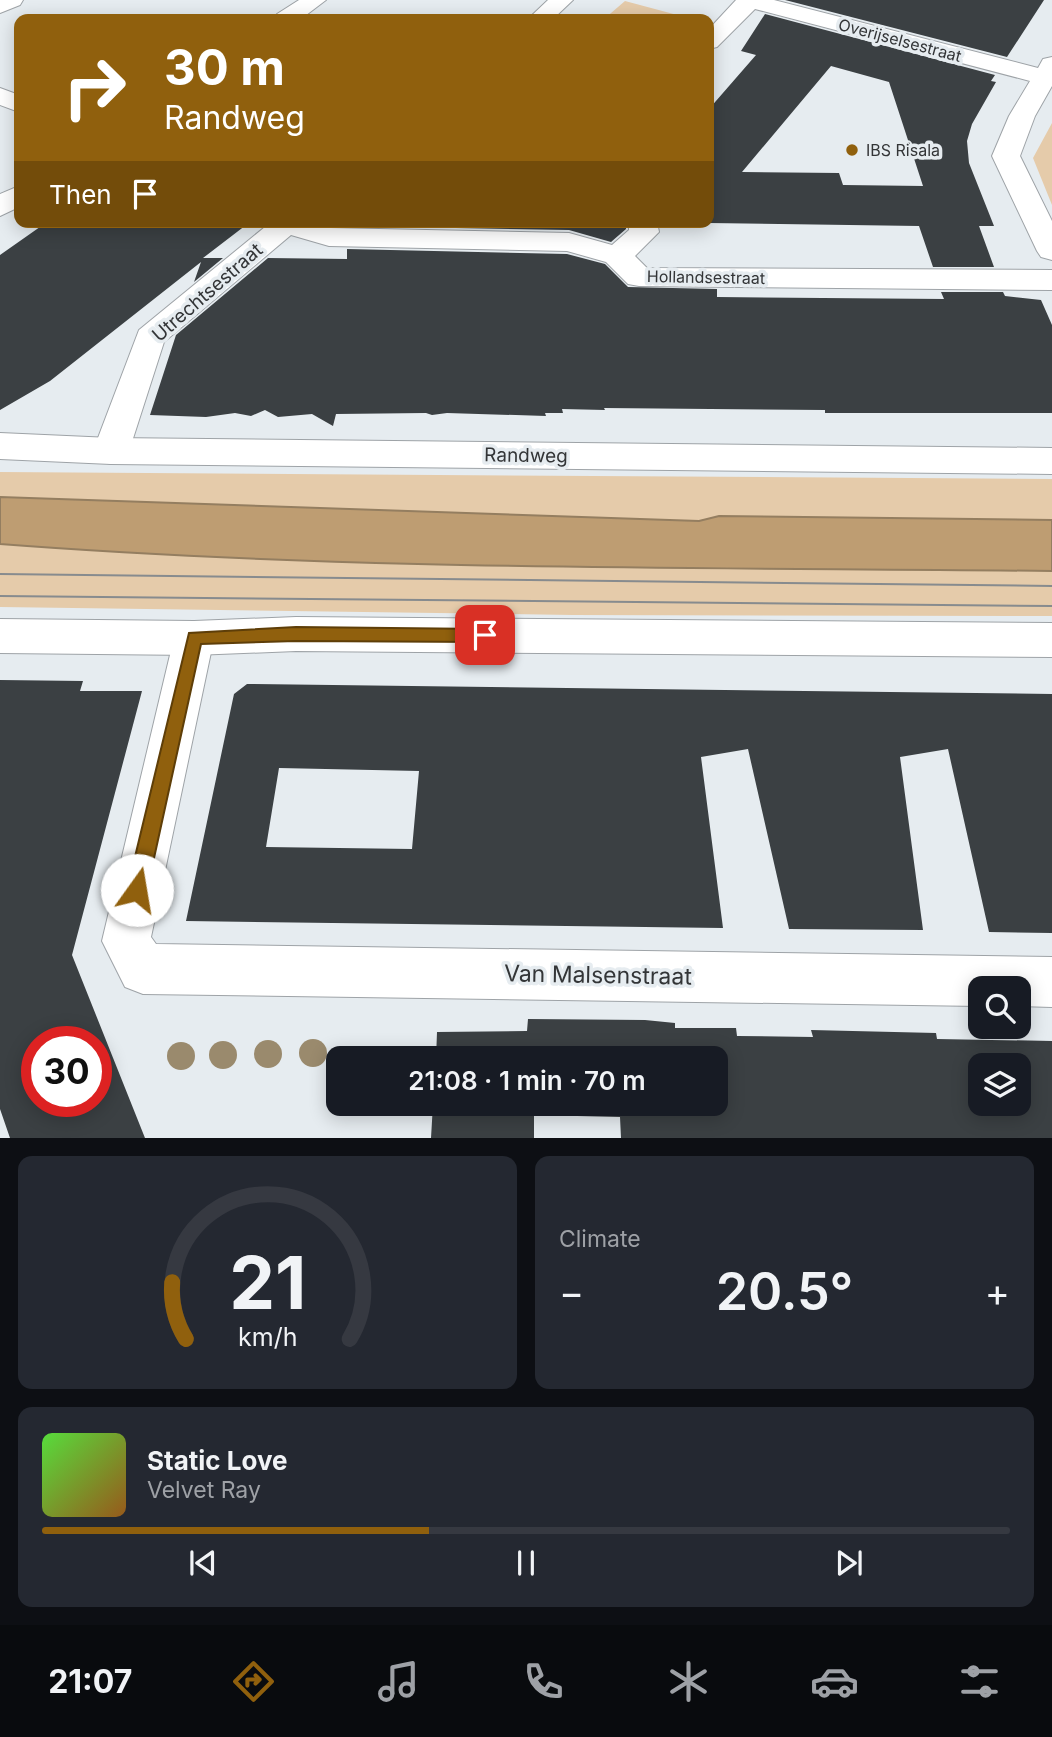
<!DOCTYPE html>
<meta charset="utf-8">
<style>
body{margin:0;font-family:Inter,sans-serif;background:#242831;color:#f1f3f6;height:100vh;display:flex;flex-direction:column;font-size:26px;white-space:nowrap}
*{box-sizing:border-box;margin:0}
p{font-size:23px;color:#9ea1a6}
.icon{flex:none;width:38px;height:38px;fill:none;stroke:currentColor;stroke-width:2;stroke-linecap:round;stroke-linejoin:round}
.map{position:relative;height:1138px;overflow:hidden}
.panel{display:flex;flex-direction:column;gap:18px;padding:18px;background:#0d0f14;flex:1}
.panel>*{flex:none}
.banner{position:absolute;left:14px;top:14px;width:700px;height:214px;border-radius:14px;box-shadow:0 4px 18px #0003;background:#90600d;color:#fff;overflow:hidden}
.tools{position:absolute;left:968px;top:976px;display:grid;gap:14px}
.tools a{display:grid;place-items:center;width:63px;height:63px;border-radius:14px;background:#171b24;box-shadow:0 4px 18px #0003;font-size:35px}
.speed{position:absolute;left:21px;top:1026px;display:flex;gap:14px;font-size:35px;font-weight:700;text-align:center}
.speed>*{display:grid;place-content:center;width:91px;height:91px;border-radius:50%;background:#171b24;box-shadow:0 4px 18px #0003;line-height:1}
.speed .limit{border:10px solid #d22;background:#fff;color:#111}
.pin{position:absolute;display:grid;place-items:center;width:60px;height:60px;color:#fff;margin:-30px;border-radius:14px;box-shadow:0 4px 10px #0006}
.me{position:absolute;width:77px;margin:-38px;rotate:13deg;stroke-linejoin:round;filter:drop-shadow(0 0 5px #0008)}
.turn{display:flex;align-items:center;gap:24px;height:147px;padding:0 35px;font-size:32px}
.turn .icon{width:91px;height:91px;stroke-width:2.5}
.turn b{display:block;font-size:49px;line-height:60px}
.then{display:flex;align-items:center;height:66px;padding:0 35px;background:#0003;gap:14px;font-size:26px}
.big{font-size:52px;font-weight:600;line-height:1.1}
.panel .tile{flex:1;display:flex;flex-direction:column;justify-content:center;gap:10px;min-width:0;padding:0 24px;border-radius:14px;background:#242831}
.panel .dial{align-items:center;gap:0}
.dial svg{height:182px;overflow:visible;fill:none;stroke:#363941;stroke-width:7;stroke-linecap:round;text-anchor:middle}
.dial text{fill:#f1f3f6;stroke:none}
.song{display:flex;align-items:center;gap:21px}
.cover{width:84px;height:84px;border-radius:10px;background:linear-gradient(135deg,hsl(110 70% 55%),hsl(30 70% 35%))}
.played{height:7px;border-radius:4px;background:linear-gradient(90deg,#90600d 40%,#363941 40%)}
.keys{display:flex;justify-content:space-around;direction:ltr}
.heat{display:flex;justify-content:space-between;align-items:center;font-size:38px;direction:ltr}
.panel .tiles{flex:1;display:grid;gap:18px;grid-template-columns:1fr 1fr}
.tile:last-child{grid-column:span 2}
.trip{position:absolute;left:326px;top:1046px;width:402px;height:70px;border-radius:14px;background:#171b24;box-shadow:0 4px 18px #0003;font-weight:600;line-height:70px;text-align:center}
.menu{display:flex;height:112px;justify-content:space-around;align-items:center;background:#090b0e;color:#9ea1a6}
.menu .icon{width:49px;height:49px}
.menu .on{color:#90600d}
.menu b{font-size:32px;color:#f1f3f6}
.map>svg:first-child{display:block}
</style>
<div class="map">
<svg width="1052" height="1139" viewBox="0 0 1052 1139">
<rect width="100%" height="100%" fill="#e6ecf0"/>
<path fill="#e5cbaa" d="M625,1L681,16L677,19H604Z
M1052,123V205L1033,158Z
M0,472L1052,479V520L719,516L699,521L0,497Z
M0,544C350,571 701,567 1052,571V616L573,615L0,607Z"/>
<path fill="#be9d72" stroke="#947e60" stroke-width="2" d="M0,497L699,521L719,516L1052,520V571C701,567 350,571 0,544Z"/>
<path fill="#3b4043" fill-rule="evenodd" d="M785,0H1044L1007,57Z
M765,14L995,75L991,81L996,82L972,124L967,141L969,163L994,226H979L994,267H933L919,226L709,223V109L756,55L741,51ZM831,66L889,82L923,186L843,185L839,173L742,172Z
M47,222H250L203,258H223L194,282L201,262L50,381L0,410V255Z
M347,222H626V229L611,242L569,230L347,226Z
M347,249L567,254L605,264L628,287L717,289V297L944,299L941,292H1003L1005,296L1041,300L1052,325V413H825V410L604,408L605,410L562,409L563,413H545L546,416L447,413L432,415L426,413L336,414L333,426L312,414L278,417L265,410L251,416L235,413L206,417L150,415L176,335L268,258L347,259Z
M0,680L83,681L80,691H142L72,955L145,1138H10L0,1109ZM37,1041H96V1101H37Z
M247,684L1052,694V933L989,932L948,749L900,757L923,930L789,929L748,749L701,757L723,928L186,921L234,694ZM279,768L419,771L412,849L266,847Z
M528,1019L645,1020L675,1023V1028H736L737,1036L813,1037L811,1030L936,1033L937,1039L1052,1041V1138H621L620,1117L534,1115V1138H431L433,1104H716V1059H436L437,1032L527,1031ZM980,1066H1018V1104H980Z"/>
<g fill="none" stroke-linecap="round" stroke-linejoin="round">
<g stroke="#9ea3a7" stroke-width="2">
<path id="street" d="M0,0H23L20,5L0,13Z
M299,0H326L301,19H274L277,14Z
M548,0H573L553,19H528Z
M736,0H774L1038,68L1043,59L1052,57V86L1035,116L1020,156L1052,221V260L1041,257L1037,251L992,156L1009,116L1030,81L755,9L717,47L709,49V29Z
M0,88L19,95V112L0,105Z
M19,186V207L0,216V194Z
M271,222H312L331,228L569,233L612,245L629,230V222H657L659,232L635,256L647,268L1052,270V290L639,286L628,284L606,262L567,251L329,246L291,235L164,342L129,451L123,460L111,464L99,460L93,451L139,330Z
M194,621L208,626L214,638L151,937L156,944L1052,957V1007L1018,1006V989H980V1006L143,994L125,987L102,941L174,638L180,626Z"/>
</g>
<g stroke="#9ea3a7" stroke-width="2">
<path id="secondary" d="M0,433L111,438L1052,448V474L111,464L0,459Z
M296,617L1052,623V657L296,651L194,655L0,653V619L194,621Z"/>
</g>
<use href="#street" fill="#fff" fill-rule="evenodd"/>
<use href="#secondary" fill="#fff" fill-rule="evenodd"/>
<path stroke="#878b8e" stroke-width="2" d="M0,574L1052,586
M0,596L1052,606"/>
</g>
<g fill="#9a8a6d">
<circle cx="313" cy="1053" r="14"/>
<circle cx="268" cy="1054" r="14"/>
<circle cx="223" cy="1055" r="14"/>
<circle cx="181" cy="1056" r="14"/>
</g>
<path fill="#90600d" stroke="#5e3e08" stroke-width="2" d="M296,627L485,629L491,631L493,635L491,640L485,642L296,641L201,644L147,890L144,897L137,900L130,897L127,890L189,633Z"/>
<circle fill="#90600d" stroke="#e6ecf0" stroke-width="2.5" cx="852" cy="150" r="7"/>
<g text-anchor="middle" stroke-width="7" stroke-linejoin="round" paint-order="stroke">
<g font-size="16" fill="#333537" stroke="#e6ecf0">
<text transform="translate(900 40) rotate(15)" y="6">Overijselsestraat</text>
<text transform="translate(706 277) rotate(1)" y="6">Hollandsestraat</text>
</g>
<g font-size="16" fill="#333537" stroke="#e6ecf0" text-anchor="start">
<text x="866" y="156">IBS Risala</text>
</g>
<g font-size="19" fill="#333537" stroke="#e6ecf0">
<text transform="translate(207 292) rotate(-41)" y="7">Utrechtsestraat</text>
<text transform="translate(526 455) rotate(1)" y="7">Randweg</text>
</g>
<g font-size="23" fill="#333537" stroke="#e6ecf0">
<text transform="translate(598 975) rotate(1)" y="8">Van Malsenstraat</text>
</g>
</g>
</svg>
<div class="tools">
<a><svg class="icon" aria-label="search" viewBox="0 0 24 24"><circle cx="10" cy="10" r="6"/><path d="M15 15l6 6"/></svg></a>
<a><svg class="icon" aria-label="layers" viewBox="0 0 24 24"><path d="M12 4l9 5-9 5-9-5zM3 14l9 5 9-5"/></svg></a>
</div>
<div class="speed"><div class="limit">30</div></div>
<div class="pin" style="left:485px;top:635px;background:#d93025"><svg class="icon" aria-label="arrive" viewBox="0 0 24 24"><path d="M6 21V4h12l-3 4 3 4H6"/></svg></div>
<svg class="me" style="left:137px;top:890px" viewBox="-20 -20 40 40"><circle r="19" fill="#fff"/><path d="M0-13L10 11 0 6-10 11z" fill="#90600d"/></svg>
<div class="trip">21:08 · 1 min · 70 m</div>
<div class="banner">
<div class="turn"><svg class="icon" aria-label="right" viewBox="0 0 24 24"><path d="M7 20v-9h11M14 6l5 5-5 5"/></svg><div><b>30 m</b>Randweg</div></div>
<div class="then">Then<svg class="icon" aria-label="arrive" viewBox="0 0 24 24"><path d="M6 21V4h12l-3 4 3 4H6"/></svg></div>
</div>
</div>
<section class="panel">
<div class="tiles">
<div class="tile dial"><svg viewBox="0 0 100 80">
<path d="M14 69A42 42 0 1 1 86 69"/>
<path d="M14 69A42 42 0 0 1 8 44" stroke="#90600d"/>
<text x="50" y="56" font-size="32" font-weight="700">21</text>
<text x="50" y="72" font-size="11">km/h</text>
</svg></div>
<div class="tile"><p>Climate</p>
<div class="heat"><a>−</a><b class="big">20.5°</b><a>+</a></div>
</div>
<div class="tile">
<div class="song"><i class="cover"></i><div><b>Static Love</b><p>Velvet Ray</p></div></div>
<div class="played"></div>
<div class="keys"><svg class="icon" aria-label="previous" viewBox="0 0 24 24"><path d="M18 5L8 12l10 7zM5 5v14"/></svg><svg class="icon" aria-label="pause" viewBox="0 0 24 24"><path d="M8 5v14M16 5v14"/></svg><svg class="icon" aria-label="next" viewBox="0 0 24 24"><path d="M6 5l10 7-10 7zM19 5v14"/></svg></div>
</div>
</div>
</section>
<nav class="menu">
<b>21:07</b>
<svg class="icon on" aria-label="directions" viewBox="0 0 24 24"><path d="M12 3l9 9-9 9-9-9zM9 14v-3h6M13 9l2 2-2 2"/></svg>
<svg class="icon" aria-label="music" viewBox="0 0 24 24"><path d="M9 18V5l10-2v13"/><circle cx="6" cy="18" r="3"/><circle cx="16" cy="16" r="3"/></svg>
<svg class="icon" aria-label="phone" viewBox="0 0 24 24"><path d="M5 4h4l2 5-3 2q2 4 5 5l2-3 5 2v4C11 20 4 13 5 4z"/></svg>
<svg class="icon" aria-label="climate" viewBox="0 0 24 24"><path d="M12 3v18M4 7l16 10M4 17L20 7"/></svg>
<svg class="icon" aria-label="car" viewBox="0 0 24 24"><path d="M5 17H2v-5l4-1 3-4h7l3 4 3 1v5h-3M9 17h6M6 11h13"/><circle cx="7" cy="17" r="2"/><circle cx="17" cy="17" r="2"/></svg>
<svg class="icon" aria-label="filters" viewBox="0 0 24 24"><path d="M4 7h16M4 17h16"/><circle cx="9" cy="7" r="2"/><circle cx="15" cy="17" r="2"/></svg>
</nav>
